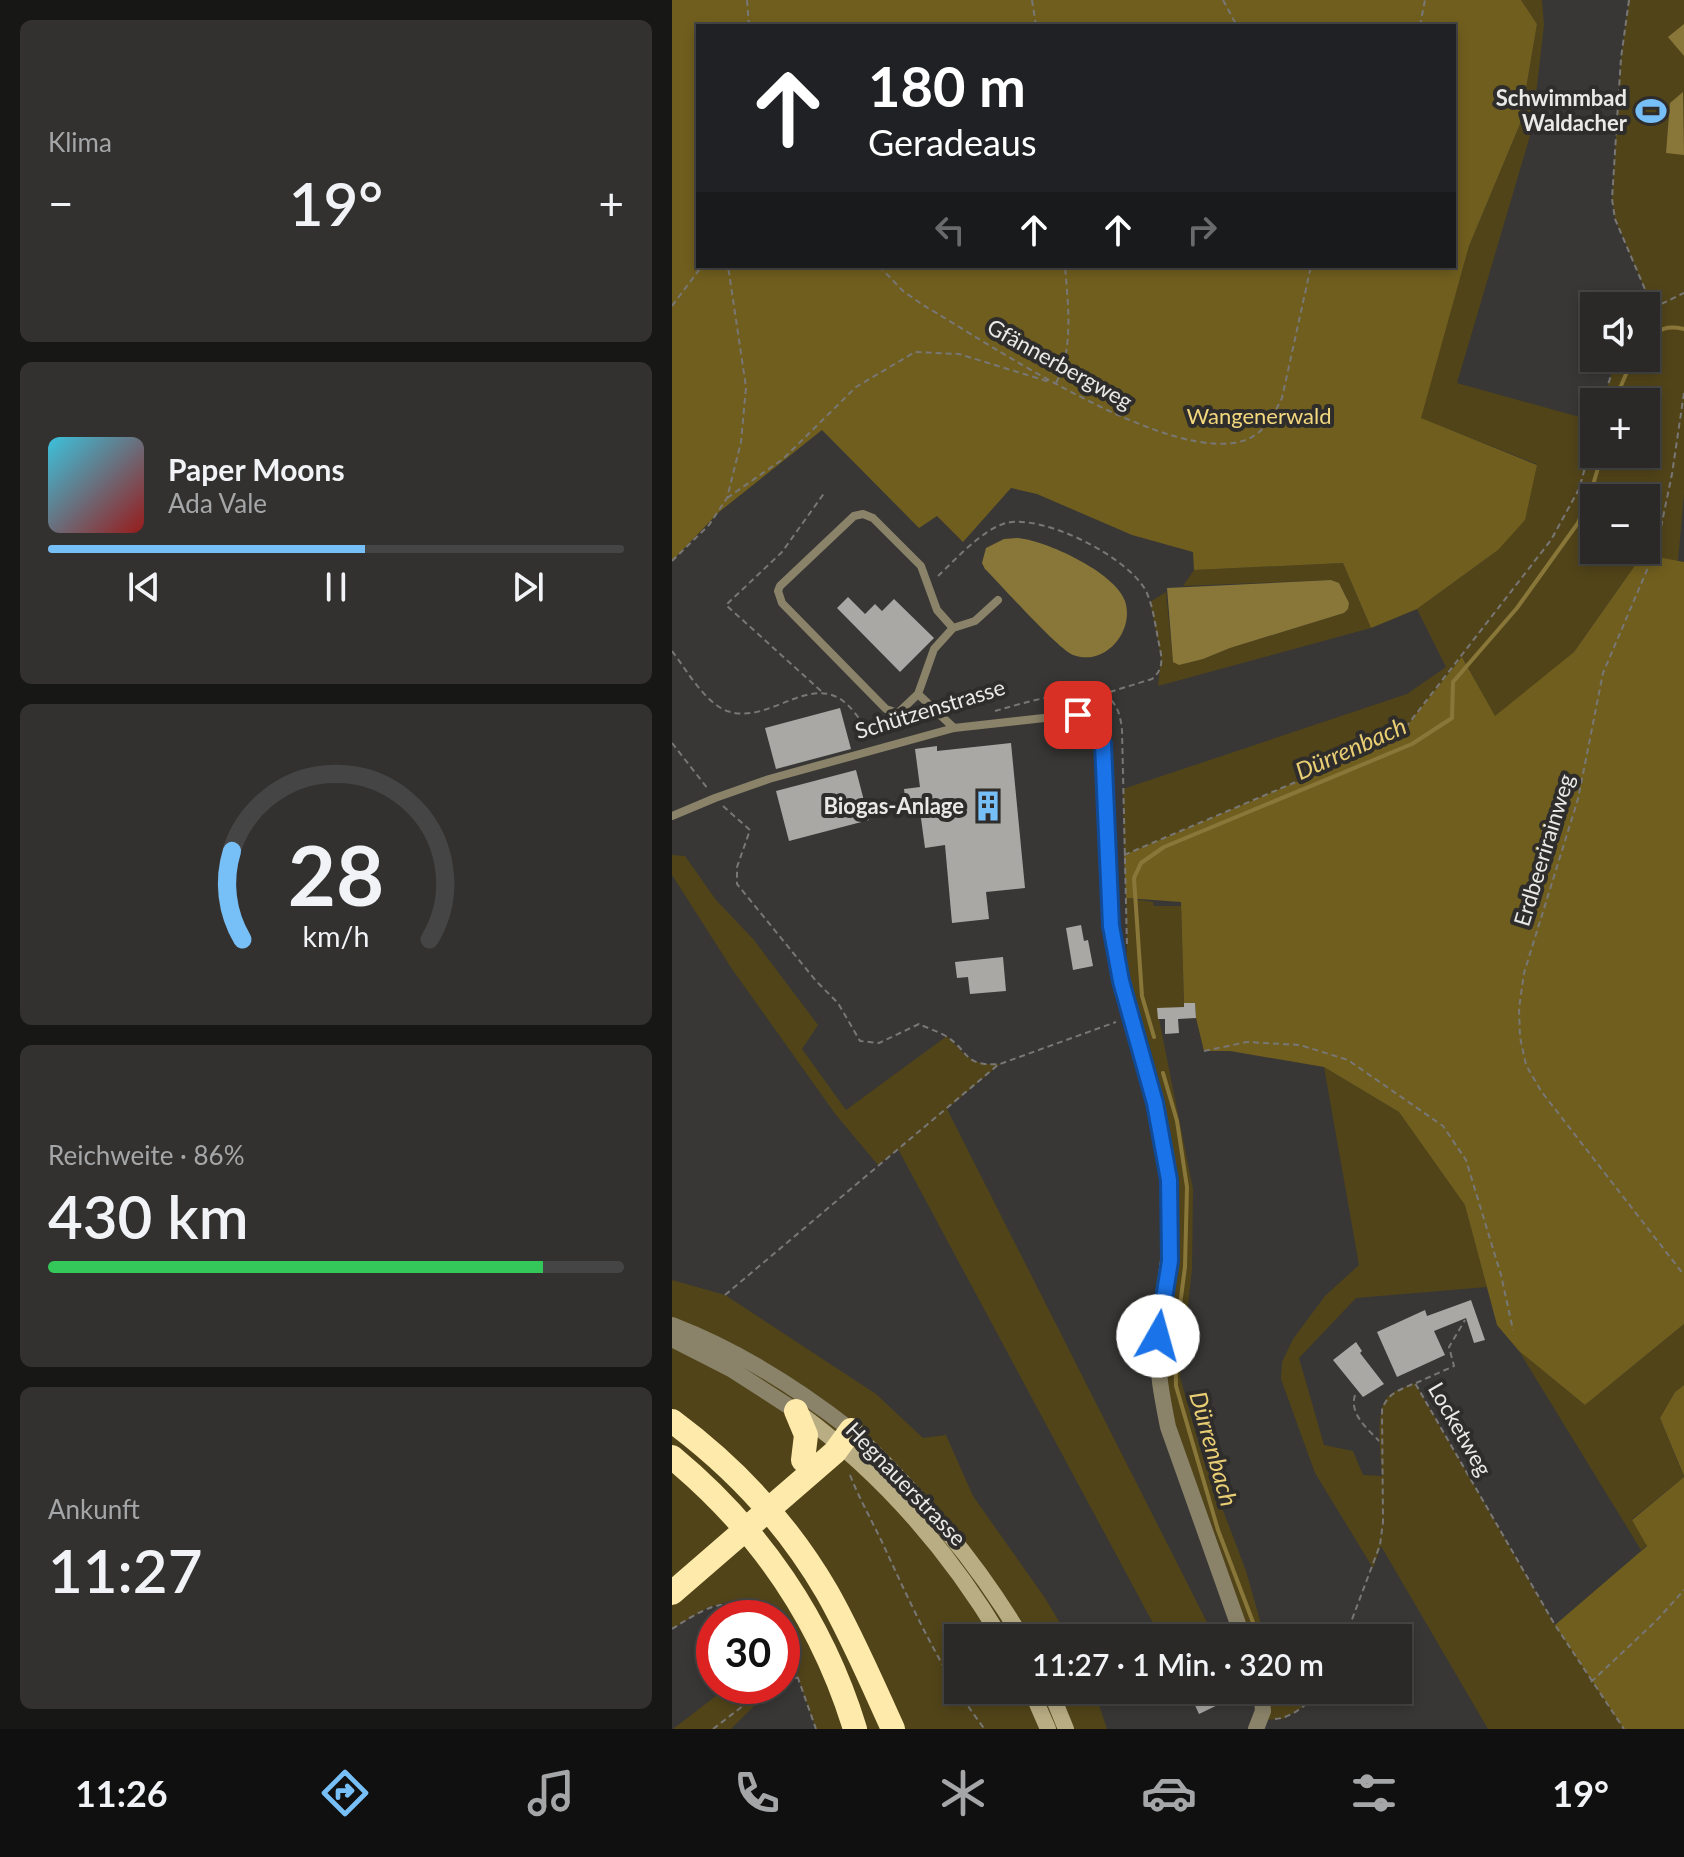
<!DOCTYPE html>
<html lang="de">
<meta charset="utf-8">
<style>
body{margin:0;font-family:Lato,sans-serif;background:#323130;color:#f1f3f6;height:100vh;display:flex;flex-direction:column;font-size:30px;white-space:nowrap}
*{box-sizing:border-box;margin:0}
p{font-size:26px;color:#a5a6a8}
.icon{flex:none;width:44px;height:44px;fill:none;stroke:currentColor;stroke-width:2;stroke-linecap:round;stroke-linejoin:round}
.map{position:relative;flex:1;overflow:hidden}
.details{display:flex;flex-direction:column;gap:20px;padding:20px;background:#171716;width:672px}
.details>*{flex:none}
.banner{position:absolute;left:24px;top:24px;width:760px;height:244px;border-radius:0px;box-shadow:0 4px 12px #0003,0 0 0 2px #464545;background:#202124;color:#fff;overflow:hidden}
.controls{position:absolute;left:908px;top:292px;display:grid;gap:16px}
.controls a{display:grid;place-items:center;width:80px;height:80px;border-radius:0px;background:#2a2928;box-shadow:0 4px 12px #0003,0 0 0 2px #464545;font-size:40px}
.speed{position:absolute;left:24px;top:1600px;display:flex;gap:16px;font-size:40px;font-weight:700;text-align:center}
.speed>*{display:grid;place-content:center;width:104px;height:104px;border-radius:50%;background:#2a2928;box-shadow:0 4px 12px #0003,0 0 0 2px #464545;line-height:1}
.speed .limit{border:12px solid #d22;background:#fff;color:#111}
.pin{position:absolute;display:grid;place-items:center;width:68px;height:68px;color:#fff;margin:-34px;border-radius:16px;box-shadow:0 4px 12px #0006}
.me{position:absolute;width:88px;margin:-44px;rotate:7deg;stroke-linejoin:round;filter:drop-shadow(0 0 6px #0008)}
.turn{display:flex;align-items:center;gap:28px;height:168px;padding:0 40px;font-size:36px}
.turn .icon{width:104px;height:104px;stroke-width:2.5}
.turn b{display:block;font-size:56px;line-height:68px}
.lanes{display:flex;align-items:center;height:76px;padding:0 40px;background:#0003;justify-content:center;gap:40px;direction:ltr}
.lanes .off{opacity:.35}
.big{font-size:60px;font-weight:600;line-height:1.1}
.details .widget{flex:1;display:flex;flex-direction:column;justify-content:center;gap:12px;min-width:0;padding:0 28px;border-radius:12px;background:#323130}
.details .dial{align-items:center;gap:0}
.dial svg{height:208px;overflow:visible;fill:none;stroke:#464545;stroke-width:7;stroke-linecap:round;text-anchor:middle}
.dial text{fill:#f1f3f6;stroke:none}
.song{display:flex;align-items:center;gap:24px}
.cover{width:96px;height:96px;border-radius:12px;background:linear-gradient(135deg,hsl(190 70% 55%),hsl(0 70% 35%))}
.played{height:8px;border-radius:4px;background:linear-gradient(90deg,#77bff7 55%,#464545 55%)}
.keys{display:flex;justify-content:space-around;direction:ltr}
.heat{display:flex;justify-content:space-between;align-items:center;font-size:44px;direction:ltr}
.charge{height:12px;border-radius:6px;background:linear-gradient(90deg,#34c759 86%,#464545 0)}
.trip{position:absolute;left:272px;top:1624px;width:468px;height:80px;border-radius:0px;background:#2a2928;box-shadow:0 4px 12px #0003,0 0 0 2px #464545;font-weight:600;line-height:80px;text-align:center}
.menu{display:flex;height:128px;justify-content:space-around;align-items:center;background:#111010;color:#a5a6a8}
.menu .icon{width:56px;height:56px}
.menu .on{color:#77bff7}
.menu b{font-size:36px;color:#f1f3f6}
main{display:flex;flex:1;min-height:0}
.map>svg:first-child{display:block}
</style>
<main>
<section class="details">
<div class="widget"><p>Klima</p>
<div class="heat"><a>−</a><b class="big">19°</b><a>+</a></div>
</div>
<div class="widget">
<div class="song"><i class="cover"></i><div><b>Paper Moons</b><p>Ada Vale</p></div></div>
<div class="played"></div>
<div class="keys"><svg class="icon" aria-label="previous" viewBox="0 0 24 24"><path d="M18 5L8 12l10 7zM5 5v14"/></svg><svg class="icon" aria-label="pause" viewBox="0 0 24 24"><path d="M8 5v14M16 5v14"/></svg><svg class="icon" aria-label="next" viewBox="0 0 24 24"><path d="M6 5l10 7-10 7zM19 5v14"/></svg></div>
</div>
<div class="widget dial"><svg viewBox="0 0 100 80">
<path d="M14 69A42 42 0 1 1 86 69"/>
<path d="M14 69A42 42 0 0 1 10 35" stroke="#77bff7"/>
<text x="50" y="56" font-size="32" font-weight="700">28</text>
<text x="50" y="72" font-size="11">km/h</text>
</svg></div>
<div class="widget"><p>Reichweite · 86%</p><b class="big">430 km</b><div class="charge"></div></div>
<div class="widget"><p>Ankunft</p><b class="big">11:27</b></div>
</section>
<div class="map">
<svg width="1012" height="1729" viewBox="0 0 1012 1729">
<rect width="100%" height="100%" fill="#383735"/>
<path fill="#514419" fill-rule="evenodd" d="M849,0H870L872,25L860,129L785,383L922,421V454H974V402H930L945,358H974V316L981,308L943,219L940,199L949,58L957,0H1012V494L1006,561L971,554L902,652L823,717L791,658L730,732L711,745L452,855L451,789L735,694L774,667L745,609L826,550L865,464L748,418L797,246L848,124L865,24ZM922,498H974V550H922Z
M671,563L699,628L486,686L489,657L478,602L494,592L501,661L531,659L558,648L672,613C681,604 672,593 667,583L659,580L511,586L522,570Z
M0,855L13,856L44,900L82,940L146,1025L130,1049L174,1110L275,1036C293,1055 300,1066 328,1064L275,1109L543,1638H489L226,1149L206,1165L164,1115L60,969L0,875Z
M454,898L481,902L482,906H509L512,1007L485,1009L521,1189L520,1269L508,1377L529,1452L574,1571L593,1638H571L489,1395L497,1180L449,981L455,952Z
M652,1067L727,1112L793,1204L815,1287L684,1298L627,1358L652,1445L681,1451L691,1475L710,1476C709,1457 703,1414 714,1399C720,1390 734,1387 743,1383L883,1625L952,1729H816L709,1546L701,1568L643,1473L609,1379L610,1362L621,1339L653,1296L687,1265Z
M0,1280L53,1295L204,1394L251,1438L274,1435L301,1496L373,1598L397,1638H286V1690H422L435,1729H144L126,1678H110V1618H86L68,1605L51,1603L35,1608L0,1629Z
M1012,1324V1385L1003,1392L988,1418L1012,1477L960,1519L975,1545L969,1550L847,1351L913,1405Z
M57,1686H102L59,1729H1Z
M589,1690H619L631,1707L611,1719L589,1720Z"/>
<path fill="#705e1e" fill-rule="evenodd" d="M0,0H849L865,24L848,124L797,246L749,418L865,465L853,520L826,550L745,609L699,628L671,563L522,570L521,552L460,535L365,494L339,488L291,542L265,516L247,528L150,430L47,512L0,561ZM26,26H782V266H26Z
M971,554L1012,562V1324L913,1405L847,1351L825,1325L793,1205L727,1112L652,1067L558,1051H532L524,1018L523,1003H512L509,902L454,898L452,855L711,745L730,732L790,657L823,716L902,652Z
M1012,1385V1476L988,1418L1003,1392Z
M1012,1477V1729H952L883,1625L975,1546L960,1520Z"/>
<path fill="#897739" d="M1012,24V56L996,37Z
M1011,92L1012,155L994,153L998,103Z
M345,538C373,540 443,572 453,601C463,631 433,667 401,655C386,649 328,584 313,569L310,563L314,548L332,539Z
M659,580L667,583L677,603L676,609L672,613L558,648L531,659L507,665L501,662L495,588Z"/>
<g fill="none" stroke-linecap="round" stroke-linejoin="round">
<path stroke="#897739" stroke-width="4" d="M974,340C987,329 995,325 1012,329
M942,402L961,358
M482,1037L470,996L462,878L469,863L492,847L740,744L780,718L781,682L845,608L906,523L919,492L930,454
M491,1073L505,1121L515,1187L513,1267L503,1343L504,1386L546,1530L587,1638
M605,1690L607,1698"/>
</g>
<path fill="#a9a8a5" d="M176,597L193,614L203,604L210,611L222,599L262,638L228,672L165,608Z
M168,708L179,749L104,769L93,728Z
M339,743L353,888L314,892L317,919L280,923L273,845L253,848L248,811L235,812L232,789L248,787L243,749L265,746V751Z
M184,770L197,820L117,841L104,791Z
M409,925L412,941L416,940L421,966L401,970L394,928Z
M331,957L334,991L298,994L296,977L285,978L283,962Z
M512,1003H523L524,1018L506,1019L507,1033L493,1034V1019H486L485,1008L512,1007Z
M799,1300L813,1340L802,1343L794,1318L762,1331L773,1355L725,1377L705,1332L753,1310L755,1316Z
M684,1342L690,1351L688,1353L712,1384L691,1397L661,1360Z
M516,1690H577L527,1714Z"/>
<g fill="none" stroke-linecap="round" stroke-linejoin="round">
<path stroke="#787775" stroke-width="2" stroke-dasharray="6 4" stroke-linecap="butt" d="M75,0L77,26
M360,0L364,26
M551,0L565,26
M957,0L949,58L940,199L943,219L981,308
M748,26L753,0
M207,266L231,291L251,305C316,343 503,470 576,439C594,431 602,414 610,398L639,266
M0,306L30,266
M974,316L981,308L1012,293
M384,383C402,349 396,304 393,266
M1012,393L1000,474L989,527L978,563L931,673L906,799L852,973L847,1008L848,1037L854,1065L869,1091L1012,1275
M930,402L945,358
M55,498L111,459L184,387L243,352L287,354L378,382
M0,561L37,525L55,498L69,442L74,387L56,266
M266,576C283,560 311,529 334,523C372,514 456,557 474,591C481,606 483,623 486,639C489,654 494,668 480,679L431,694
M0,651C14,669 32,702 55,711C100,727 144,663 182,712C190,722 194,726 194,739
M149,691L54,605L110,552L153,492
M323,711C348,704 420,681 440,701C447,709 449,720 450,730L455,947
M0,743L36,789
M51,806L78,830L65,867V884L144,981L166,1003L188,1041L207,1043L247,1024C255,1028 265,1031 272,1035C298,1050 290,1067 328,1064L444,1022
M452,855L711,745L730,732L879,540L907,489L922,436
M532,1051L575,1042L628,1045L676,1060L771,1126L794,1160L829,1275L841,1330
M53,1295L327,1064
M744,1383L782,1366L777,1347L793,1320
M683,1395C677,1414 695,1428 707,1441
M178,1475C187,1498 199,1519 210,1542C239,1605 269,1671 311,1727L315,1729
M0,1629C27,1612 59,1589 86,1618
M673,1638L708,1545L711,1522L710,1410C715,1393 728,1390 743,1383L883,1625L952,1729
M110,1651L126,1678L144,1729
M110,1678H125
M919,1682L985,1620L1012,1590
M603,1719C620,1718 637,1703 648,1690
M41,1729L97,1686"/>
<path stroke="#8a8369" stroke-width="8" d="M281,628L262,649L246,694L282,728
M246,694L226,713L214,709L110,603L106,591L108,586L182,516L191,514L201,518L249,566L265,610L281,628L303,621L326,600
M0,816L43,798L97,779L282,728L399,715C410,715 420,718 425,728C441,755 434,852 435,888C437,920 443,950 449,981"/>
<path stroke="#8a8369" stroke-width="16" d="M449,981C471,1060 497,1138 499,1220C499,1260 489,1297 486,1336C484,1367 490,1397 496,1427L571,1638
M584,1729L591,1711L589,1690"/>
<path stroke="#8a8369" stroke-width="16" d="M0,1325C65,1350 124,1387 179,1430
M0,1339L59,1369L124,1411"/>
<path stroke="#b9ad84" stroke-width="16" d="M126,1412C209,1473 276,1549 329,1638
M179,1430C247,1495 302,1557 350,1638
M359,1690L376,1729
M378,1690L394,1729"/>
<path stroke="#feeaaa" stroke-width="24" d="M124,1411L134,1435L131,1460
M0,1421C62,1467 116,1525 155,1592C180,1636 200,1683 221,1729
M0,1457C87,1529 150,1621 183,1729
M0,1593L163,1452L179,1430"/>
</g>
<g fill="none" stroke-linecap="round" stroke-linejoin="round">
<g stroke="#114b97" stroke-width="20">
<path id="route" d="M406,715L421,721L431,744L439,926L449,981L483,1103L497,1180L498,1261L486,1336"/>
</g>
<use href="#route" stroke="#1a73e8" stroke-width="14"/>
</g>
<defs>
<g id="stadium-bare" transform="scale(2.4)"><path d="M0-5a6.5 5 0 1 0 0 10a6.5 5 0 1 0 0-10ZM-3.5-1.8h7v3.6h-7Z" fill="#77bff7" stroke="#2e2d2b" stroke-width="2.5" paint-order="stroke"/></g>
<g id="building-bare" transform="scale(2.4)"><path d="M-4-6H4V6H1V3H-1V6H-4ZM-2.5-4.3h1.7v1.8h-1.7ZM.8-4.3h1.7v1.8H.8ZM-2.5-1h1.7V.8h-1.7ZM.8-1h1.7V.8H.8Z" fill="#77bff7" stroke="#2e2d2b" stroke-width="2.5" paint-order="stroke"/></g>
</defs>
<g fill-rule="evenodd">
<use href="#stadium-bare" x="979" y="111"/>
<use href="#building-bare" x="316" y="806"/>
</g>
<g text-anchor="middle" stroke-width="8" stroke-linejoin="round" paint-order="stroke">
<g font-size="22" font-weight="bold" fill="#e9e9e7" stroke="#2e2d2b" text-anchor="end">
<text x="955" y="106">Schwimmbad<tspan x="955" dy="25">Waldacher</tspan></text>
<text x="292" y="814">Biogas-Anlage</text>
</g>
<g font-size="22" fill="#e9e9e7" stroke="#2e2d2b">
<text transform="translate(388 364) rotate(29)" y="8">Gfännerbergweg</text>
<text transform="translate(258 709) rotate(-17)" y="8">Schützenstrasse</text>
<text transform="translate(872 850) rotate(-73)" y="8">Erdbeerirainweg</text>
<text transform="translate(788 1429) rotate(60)" y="8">Locketweg</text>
<text transform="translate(234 1484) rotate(46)" y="8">Hegnauerstrasse</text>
</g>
<g font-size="22" fill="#f3d87e" stroke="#2e2d2b">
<text x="587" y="424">Wangenerwald</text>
</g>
<g font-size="24" font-style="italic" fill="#e9ce74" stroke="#2e2d2b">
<text transform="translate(679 749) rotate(-24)" y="8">Dürrenbach</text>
<text transform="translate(541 1449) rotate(74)" y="8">Dürrenbach</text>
</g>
</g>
</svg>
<div class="controls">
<a><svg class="icon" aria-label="sound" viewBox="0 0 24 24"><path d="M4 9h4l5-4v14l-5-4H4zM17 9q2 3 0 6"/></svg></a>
<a>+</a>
<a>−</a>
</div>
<div class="speed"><div class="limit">30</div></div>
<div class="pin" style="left:406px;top:715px;background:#d93025"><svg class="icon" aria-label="arrive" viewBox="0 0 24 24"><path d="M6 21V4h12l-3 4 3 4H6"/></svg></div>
<svg class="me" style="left:486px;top:1336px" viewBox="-20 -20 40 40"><circle r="19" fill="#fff"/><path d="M0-13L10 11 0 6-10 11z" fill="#1a73e8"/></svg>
<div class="trip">11:27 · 1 Min. · 320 m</div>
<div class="banner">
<div class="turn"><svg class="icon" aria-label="ahead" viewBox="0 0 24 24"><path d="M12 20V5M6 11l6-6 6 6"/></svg><div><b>180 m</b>Geradeaus</div></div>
<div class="lanes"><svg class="icon off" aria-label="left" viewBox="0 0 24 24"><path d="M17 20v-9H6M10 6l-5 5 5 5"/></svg><svg class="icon" aria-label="ahead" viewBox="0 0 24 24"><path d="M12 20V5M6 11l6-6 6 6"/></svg><svg class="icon" aria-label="ahead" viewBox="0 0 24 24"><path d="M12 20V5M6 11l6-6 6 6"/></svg><svg class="icon off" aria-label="right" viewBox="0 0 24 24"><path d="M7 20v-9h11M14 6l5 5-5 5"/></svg></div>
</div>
</div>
</main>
<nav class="menu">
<b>11:26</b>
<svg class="icon on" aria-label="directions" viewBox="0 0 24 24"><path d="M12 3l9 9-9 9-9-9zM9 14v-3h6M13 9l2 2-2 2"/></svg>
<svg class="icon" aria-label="music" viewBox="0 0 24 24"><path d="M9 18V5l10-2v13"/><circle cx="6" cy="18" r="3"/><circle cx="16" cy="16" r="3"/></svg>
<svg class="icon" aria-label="phone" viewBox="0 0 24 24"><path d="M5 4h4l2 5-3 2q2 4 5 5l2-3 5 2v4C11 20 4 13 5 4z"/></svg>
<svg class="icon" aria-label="climate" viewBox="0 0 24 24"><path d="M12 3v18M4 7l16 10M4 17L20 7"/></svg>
<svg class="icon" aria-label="car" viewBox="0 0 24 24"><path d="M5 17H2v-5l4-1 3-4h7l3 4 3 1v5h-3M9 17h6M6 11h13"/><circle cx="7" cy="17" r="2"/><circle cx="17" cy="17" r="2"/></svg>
<svg class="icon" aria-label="filters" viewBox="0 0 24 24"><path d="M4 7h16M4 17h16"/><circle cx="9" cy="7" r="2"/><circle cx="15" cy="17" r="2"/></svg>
<b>19°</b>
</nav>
